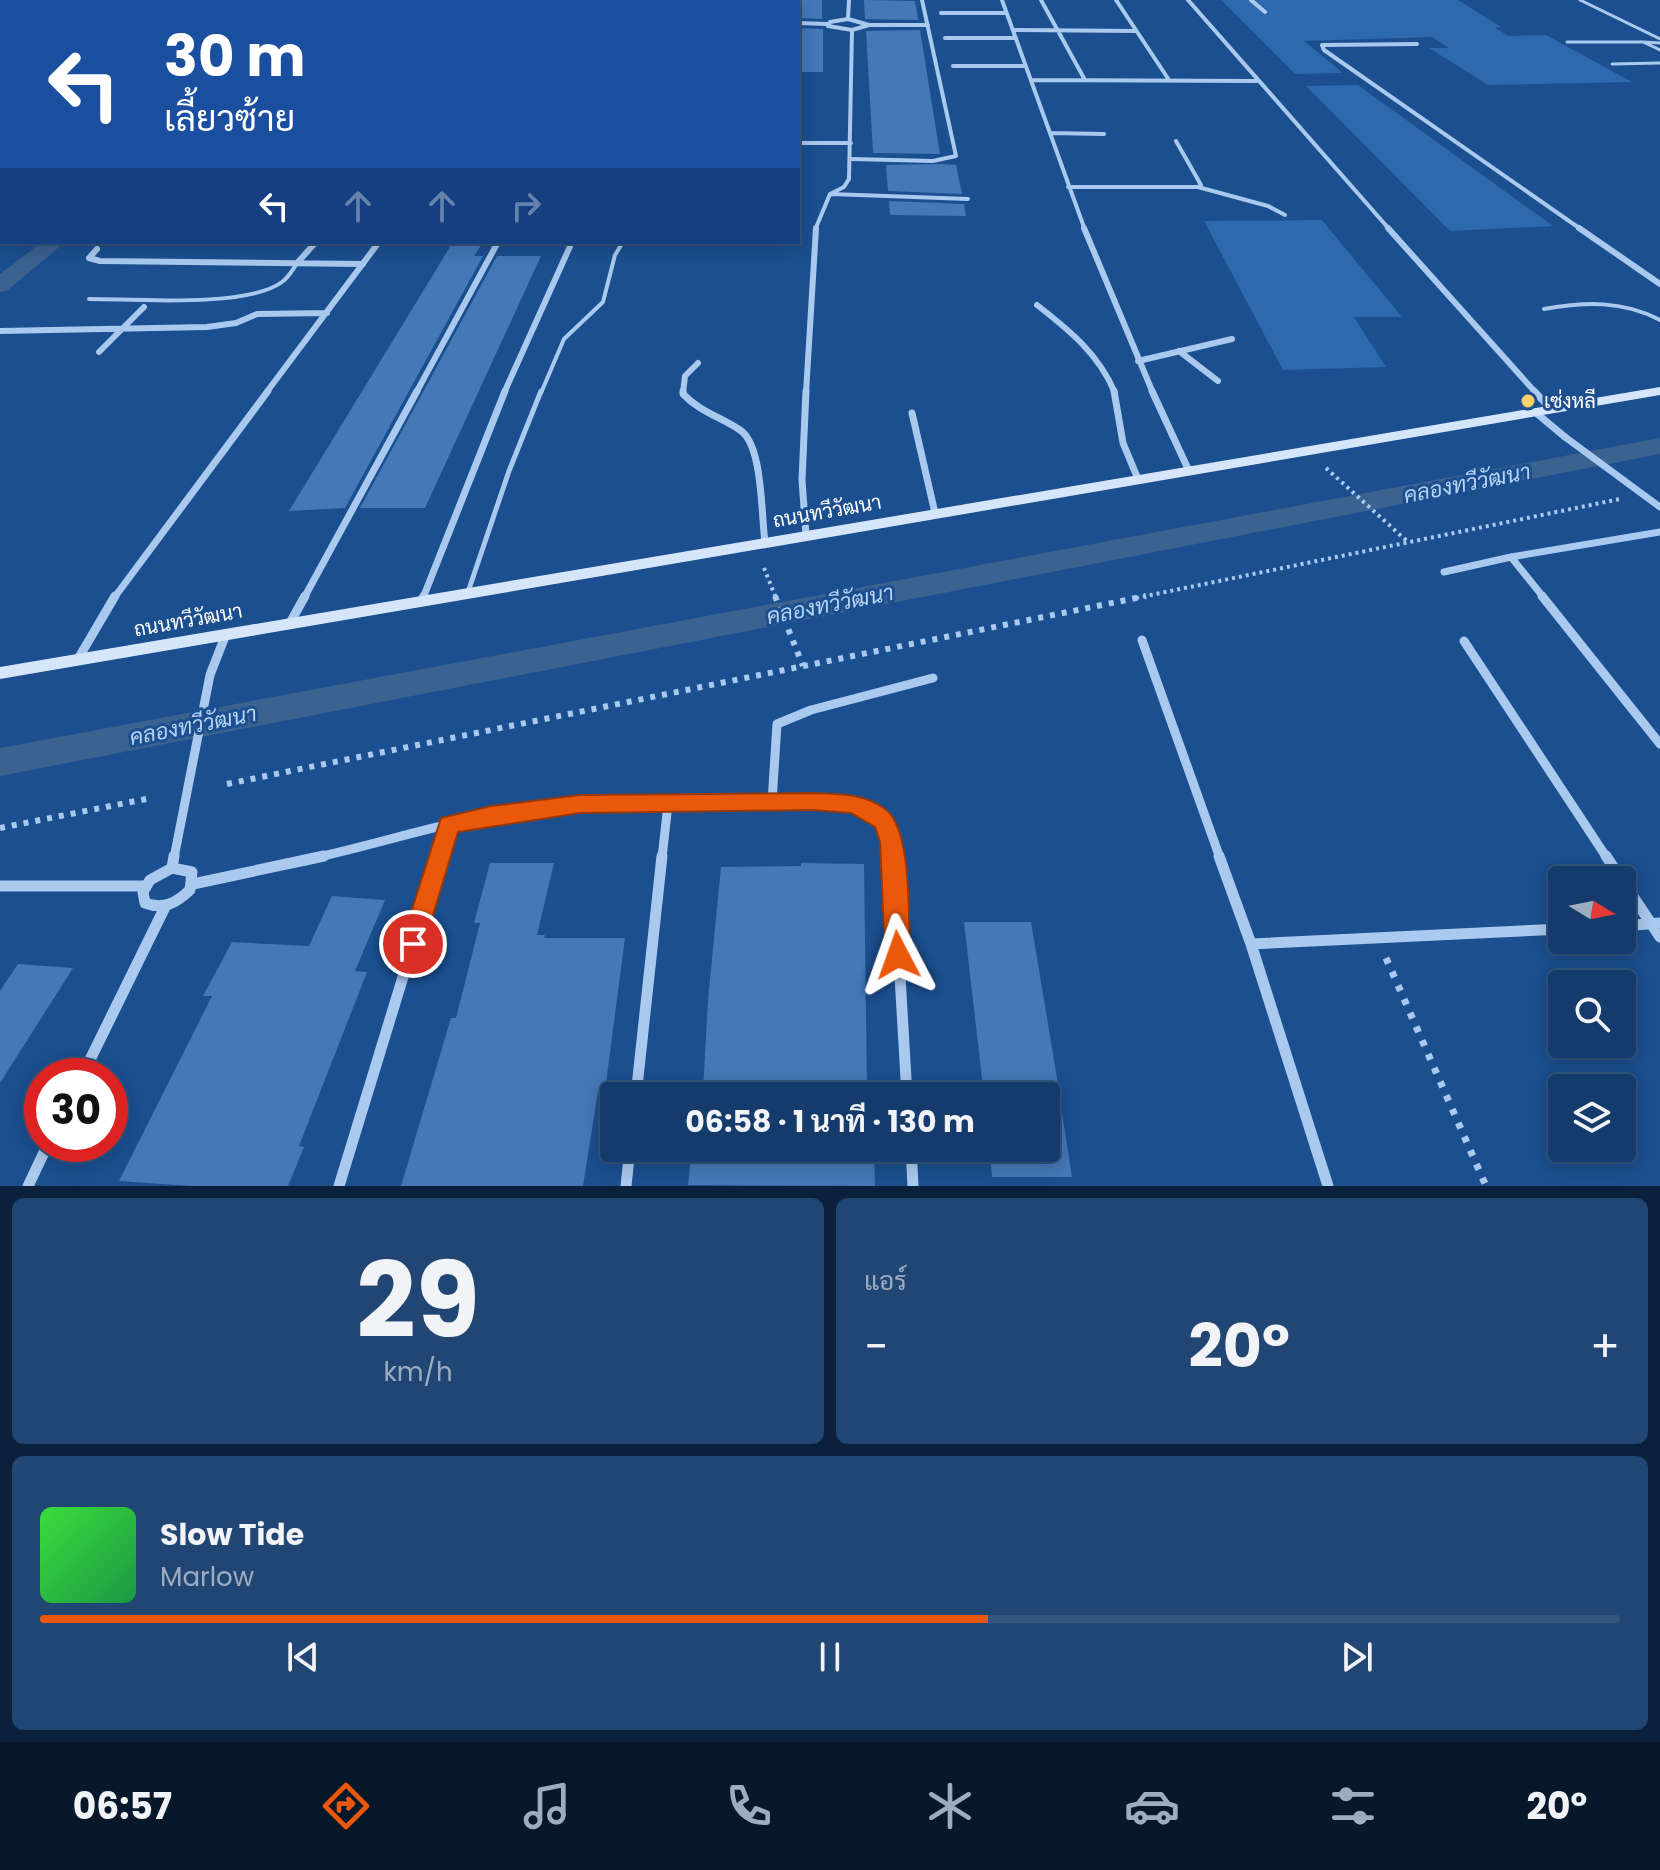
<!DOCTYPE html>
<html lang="th">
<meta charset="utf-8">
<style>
body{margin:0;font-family:Poppins,Sarabun,sans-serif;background:#214673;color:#f1f3f6;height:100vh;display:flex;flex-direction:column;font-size:30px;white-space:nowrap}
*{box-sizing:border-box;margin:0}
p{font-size:26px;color:#9dadc1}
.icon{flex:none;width:44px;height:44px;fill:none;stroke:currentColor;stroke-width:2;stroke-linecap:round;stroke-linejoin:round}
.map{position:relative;height:1186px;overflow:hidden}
.side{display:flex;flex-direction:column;gap:12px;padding:12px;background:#0b203b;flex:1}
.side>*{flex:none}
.banner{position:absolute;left:0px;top:0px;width:800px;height:244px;box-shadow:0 4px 20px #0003,0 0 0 2px #33557e;background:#1a4fa0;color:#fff;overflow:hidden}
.needle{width:52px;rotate:100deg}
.tools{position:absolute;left:1548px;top:866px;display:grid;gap:16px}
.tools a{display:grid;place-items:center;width:88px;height:88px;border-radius:8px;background:#143b6b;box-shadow:0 4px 20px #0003,0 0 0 2px #33557e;font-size:40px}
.speed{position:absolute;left:24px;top:1058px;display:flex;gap:16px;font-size:40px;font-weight:700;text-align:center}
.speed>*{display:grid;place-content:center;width:104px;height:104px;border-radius:50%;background:#143b6b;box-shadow:0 4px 20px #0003,0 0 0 2px #33557e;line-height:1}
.speed .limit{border:12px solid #d22;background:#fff;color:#111}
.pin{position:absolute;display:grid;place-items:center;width:68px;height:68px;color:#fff;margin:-34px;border:4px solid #fff;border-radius:50%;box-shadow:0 2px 8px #0007}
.me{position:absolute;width:88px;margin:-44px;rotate:356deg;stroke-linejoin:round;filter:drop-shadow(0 0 6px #0008)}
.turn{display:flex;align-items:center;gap:28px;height:168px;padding:0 32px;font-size:36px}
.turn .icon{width:104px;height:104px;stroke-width:2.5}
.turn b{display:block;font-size:56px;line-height:68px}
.lanes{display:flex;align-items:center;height:76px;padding:0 32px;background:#0003;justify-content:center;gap:40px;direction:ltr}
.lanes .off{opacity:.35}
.big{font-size:60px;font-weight:700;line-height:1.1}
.side .widget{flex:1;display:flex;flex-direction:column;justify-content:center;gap:12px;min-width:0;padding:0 28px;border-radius:12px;background:#214673}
.side .dial{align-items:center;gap:0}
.dial b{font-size:104px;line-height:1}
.song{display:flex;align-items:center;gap:24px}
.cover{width:96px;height:96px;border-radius:12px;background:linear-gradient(135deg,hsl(120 70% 55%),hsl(140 70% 35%))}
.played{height:8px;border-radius:4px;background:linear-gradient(90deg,#ea580c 60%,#33557e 60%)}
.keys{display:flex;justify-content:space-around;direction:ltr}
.heat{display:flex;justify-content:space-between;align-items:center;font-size:44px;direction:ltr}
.side .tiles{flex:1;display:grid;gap:12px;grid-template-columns:1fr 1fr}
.widget:last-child{grid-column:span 2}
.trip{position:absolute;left:600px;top:1082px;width:460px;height:80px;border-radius:8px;background:#143b6b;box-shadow:0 4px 20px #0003,0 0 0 2px #33557e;font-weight:700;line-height:80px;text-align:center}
.dock{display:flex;height:128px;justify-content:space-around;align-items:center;background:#08182b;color:#9dadc1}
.dock .icon{width:56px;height:56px}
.dock .selected{color:#ea580c}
.dock b{font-size:36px;color:#f1f3f6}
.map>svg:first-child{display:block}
</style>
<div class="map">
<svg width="1660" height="1186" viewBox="0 0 1660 1186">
<rect width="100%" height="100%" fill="#1b4f8f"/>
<path fill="#2e69ad" d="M1221,0H1458L1501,27L1495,28L1509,36L1546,35L1632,82L1488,85L1429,48H1449L1432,37L1304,41L1343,73L1295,74Z
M1358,85L1362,88L1553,226L1450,231L1306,86Z
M1322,220L1402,317H1354L1386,367L1283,370L1204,221Z"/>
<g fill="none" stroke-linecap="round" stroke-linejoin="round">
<path fill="#3c6290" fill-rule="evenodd" d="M42,242H65L8,290L0,292V274Z
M1660,438V454L0,776V748Z"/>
</g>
<path fill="#4478b7" d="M798,0H822V19L798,18Z
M864,0L915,1L918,20L865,19Z
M798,28L823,29V72H798Z
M920,30L940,154L873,153L866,31Z
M942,164L956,165L962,194L888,191L886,165Z
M889,201L964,204L966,216L890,215Z
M453,242H483L474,256H483L345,508L289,511Z
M497,256H541L425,508H360Z
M490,863H554L537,935H545L544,938H625L605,1091H598L583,1186H401L451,1018H456L480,923H474Z
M801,863L864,864L867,1092L703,1090L708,1000L721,867L801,866Z
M332,896L385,900L355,971L367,972L299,1146L304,1147L288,1186H191L119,1181L212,996H203L232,942L309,946Z
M964,922H1031L1060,1096H984Z
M18,964L73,968L0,1083V991Z
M1060,1100L1072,1177H992L989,1148H1046V1101Z
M692,1148H874L875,1186L688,1185Z"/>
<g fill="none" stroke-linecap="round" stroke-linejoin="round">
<path stroke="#a9c9ee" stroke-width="4" stroke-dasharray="3 4" stroke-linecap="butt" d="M1326,468L1408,542
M764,568L776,598
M1136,598L1620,499"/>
<path stroke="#a9c9ee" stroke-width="6" stroke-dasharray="5 7" stroke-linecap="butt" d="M775,596L803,666
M227,784L1146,596
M0,828L151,798"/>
<path stroke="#a9c9ee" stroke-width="7" stroke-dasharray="6 9" stroke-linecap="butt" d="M1386,958L1486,1186"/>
<path stroke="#a9c9ee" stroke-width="3" d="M1580,0L1660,39
M338,2L342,0
M1567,42H1643
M1660,43L1643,42L1660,50
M1612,64L1660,63"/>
<path stroke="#a9c9ee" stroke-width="4" d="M89,299C134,299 247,308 282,282C289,277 293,269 298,262
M1544,309C1585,302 1622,300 1660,320
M541,393L564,339L603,302L615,255L623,242"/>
<path stroke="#a9c9ee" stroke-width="5" d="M468,592L509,471L541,391"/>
<path stroke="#a9c9ee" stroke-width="4" d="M1002,0L1085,230
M1041,0L1085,80
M1116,0L1169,80
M1188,0L1390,230
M1251,0L1265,12
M941,13H1006
M848,19L869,25L852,30L828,26L830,22Z
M848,19L849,0
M798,23L827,24
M869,25H928
M1013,30L1136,31
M945,38H1016
M1417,44L1322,45L1324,50L1582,230
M953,66H1025
M1031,80L1257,81
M1050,133L1104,134
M798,143H851
M852,159L933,161L956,156L922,0
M1068,187H1198L1201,185L1176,141
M1198,187L1268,206L1285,215
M831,194L968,199
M815,230L830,194L844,187L849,179L852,30"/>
<path stroke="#a9c9ee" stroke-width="6" d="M1084,228L1153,393
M1388,228L1536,393
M1579,228L1660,284
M97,249L89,258L100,261L363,264
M298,262L316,242
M1037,305C1069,330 1099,354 1115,393
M0,331L207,327L236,323L257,314L327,313
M1179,351L1218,381
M99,352L144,307
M1138,361L1232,339
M266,393L379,242
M416,393L498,242
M504,393L572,242
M683,393L685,376L698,363
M806,393L816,228"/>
<path stroke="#a9c9ee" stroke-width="7" d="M683,391V394C700,412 721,417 740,430C763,445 761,514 765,542
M806,391L802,480L806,535
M1114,391L1123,443L1138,479
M1152,391L1189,471
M1534,391L1551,409
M1535,412L1565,437
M912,413L935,513
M1511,557L1544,598
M1444,572L1511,557L1660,532
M114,598L268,391
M304,598L417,391
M423,598L505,391"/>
<path stroke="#a9c9ee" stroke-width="9" d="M1542,596L1660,744
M422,600L424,596
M290,623L305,596
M1142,640L1220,858
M1464,641L1607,858
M78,659L115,596
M772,802L777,724L811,710L933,678
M174,858L210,675L226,634
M314,858C373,845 432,826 491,815C547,804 839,787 877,814C890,824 892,842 893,858
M439,858L449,825
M662,858L668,804"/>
<path stroke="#a9c9ee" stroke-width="11" d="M893,856L907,1096
M1219,856L1251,944L1328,1186
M1606,856L1622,880
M172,868L174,856
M172,868L192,872L190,890C176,903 164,910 145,903L143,892L150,880Z
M1622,880L1660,937
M193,884L324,856
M0,886H145
M1622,926L1660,923
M1251,944L1562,929
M82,1076L165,907
M636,1096L662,856
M911,1148L913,1186
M28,1186L48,1144
M339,1186L440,856
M626,1186L630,1148"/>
<path fill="#d6e6fa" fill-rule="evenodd" d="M1660,387V395L0,679V667Z"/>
<path stroke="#a9c9ee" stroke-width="7" d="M1565,437L1660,507"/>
</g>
<path fill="#ea580c" stroke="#983908" stroke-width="2" d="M812,793C837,794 864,793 885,809C913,829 908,921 910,955L906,963L898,966L889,963L885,955L880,842L875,827L851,813L812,810L580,813L458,832L422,952L413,955L404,952L401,944L441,818L491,806L580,795Z"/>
<circle fill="#ffd166" stroke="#1b4f8f" stroke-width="3" cx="1528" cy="401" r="8"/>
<g text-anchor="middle" stroke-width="6" stroke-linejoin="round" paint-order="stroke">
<g font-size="20" fill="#fff" stroke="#1b4f8f" text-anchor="start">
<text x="1544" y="408">เซ่งหลี</text>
</g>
<g font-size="20" fill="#fff" stroke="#1b4f8f">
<text transform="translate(827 511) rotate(-10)" y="7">ถนนทวีวัฒนา</text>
<text transform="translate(188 620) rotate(-10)" y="7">ถนนทวีวัฒนา</text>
</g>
<g font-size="22" font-style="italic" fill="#b5d3f5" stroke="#1b4f8f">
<text transform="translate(1467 483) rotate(-11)" y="8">คลองทวีวัฒนา</text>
<text transform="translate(830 604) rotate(-11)" y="8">คลองทวีวัฒนา</text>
<text transform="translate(193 725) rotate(-11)" y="8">คลองทวีวัฒนา</text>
</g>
</g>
</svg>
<div class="tools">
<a><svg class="needle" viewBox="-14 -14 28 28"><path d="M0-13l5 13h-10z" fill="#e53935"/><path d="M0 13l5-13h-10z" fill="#9dadc1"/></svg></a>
<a><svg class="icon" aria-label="search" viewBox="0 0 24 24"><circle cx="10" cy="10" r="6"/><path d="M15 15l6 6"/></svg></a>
<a><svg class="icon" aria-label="layers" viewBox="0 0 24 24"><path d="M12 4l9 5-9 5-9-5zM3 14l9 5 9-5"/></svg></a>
</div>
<div class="speed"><div class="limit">30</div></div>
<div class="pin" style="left:413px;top:944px;background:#d93025"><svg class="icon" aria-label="arrive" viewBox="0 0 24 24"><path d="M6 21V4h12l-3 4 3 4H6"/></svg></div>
<svg class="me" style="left:898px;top:955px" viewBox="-20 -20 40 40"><path d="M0-17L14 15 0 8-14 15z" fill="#ea580c" stroke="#fff" stroke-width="4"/></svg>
<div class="trip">06:58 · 1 นาที · 130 m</div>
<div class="banner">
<div class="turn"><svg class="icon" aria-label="left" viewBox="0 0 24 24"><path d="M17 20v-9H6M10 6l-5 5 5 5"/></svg><div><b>30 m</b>เลี้ยวซ้าย</div></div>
<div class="lanes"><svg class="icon" aria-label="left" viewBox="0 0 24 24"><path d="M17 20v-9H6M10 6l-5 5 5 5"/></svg><svg class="icon off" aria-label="ahead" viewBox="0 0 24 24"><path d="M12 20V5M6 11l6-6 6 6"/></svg><svg class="icon off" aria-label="ahead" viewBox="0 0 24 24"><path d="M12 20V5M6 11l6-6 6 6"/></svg><svg class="icon off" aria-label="right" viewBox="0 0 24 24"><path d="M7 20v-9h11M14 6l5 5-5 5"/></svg></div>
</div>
</div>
<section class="side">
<div class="tiles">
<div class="widget dial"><b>29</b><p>km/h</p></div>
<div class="widget"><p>แอร์</p>
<div class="heat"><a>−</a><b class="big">20°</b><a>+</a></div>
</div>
<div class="widget">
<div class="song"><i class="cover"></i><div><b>Slow Tide</b><p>Marlow</p></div></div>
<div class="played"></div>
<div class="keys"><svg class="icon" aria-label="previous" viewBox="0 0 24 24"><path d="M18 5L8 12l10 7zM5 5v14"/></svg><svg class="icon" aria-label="pause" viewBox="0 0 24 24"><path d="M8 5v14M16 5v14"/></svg><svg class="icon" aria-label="next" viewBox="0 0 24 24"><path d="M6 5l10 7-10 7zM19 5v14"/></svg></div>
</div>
</div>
</section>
<nav class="dock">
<b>06:57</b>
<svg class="icon selected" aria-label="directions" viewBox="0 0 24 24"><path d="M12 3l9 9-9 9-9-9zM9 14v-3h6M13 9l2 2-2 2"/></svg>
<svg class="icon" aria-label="music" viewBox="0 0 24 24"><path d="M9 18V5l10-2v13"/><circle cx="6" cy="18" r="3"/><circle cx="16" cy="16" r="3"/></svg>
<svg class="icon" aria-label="phone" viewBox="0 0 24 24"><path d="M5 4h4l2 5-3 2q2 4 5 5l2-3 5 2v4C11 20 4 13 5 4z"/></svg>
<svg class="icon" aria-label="climate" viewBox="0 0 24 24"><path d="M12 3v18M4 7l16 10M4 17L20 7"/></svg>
<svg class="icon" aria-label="car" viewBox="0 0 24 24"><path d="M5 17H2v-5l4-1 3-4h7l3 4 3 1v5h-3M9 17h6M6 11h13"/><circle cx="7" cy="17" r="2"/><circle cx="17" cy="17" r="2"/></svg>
<svg class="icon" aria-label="filters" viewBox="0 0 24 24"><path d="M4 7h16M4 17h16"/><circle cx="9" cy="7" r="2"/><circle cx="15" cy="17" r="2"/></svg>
<b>20°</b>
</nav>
